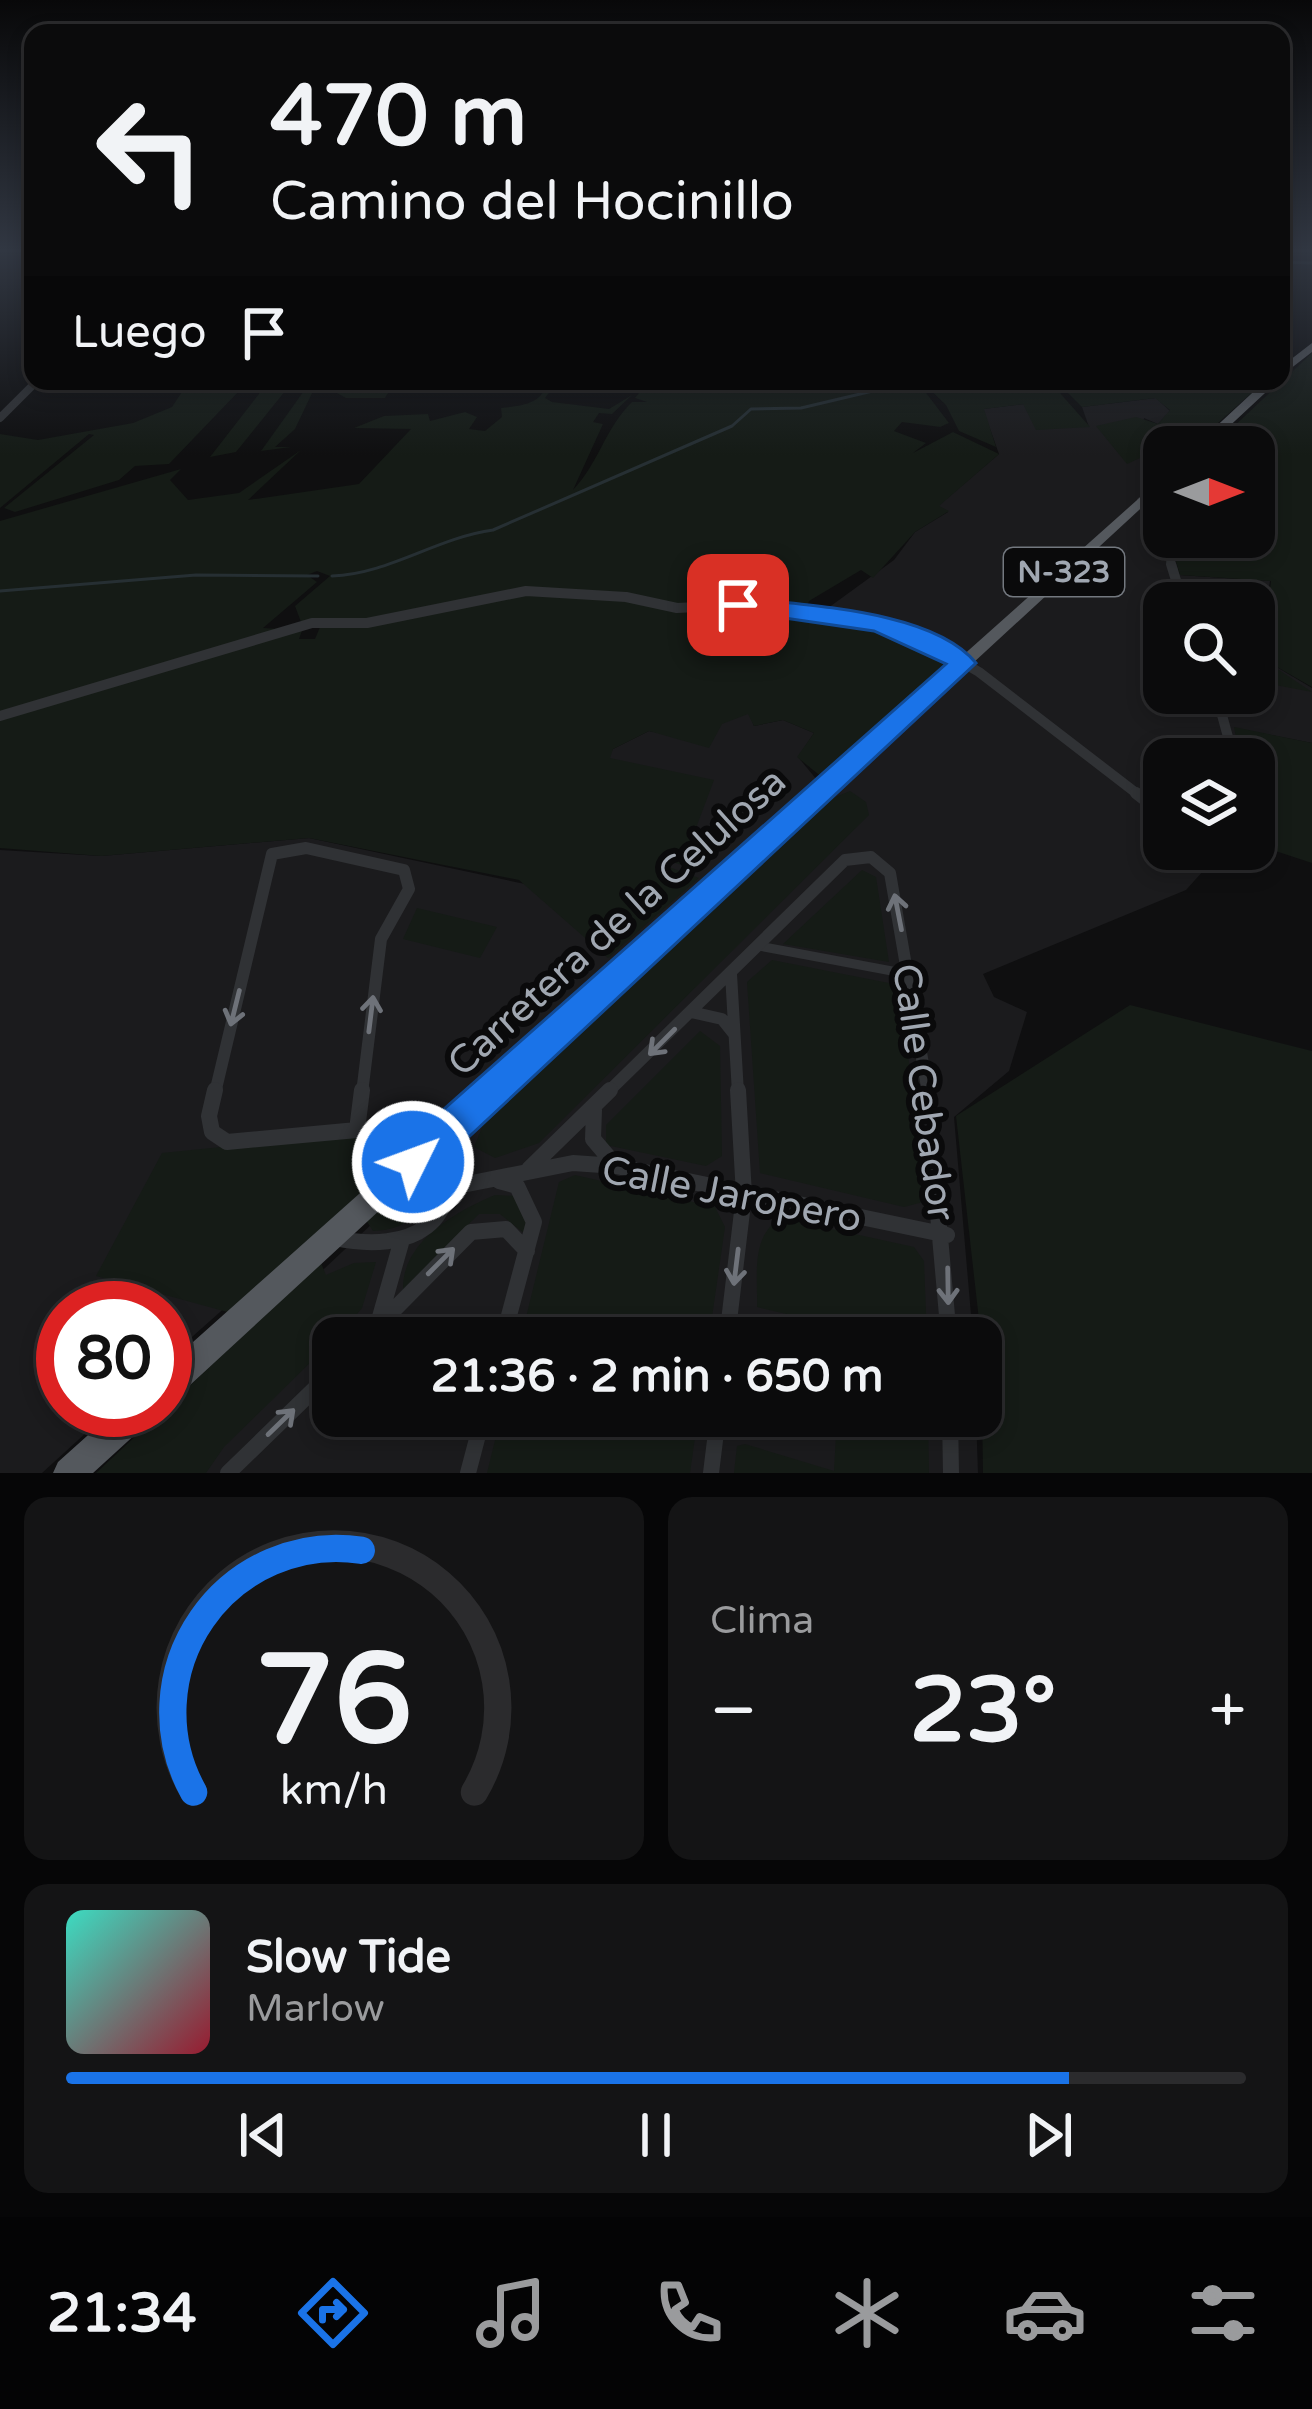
<!DOCTYPE html>
<html lang="es">
<meta charset="utf-8">
<style>
body{margin:0;font-family:"Varela Round",sans-serif;background:#141415;color:#f1f3f6;height:100vh;display:flex;flex-direction:column;font-size:45px;white-space:nowrap}
*{box-sizing:border-box;margin:0}
p{font-size:39px;color:#9a9b9d}
.icon{flex:none;width:66px;height:66px;fill:none;stroke:currentColor;stroke-width:2;stroke-linecap:round;stroke-linejoin:round}
.map{position:relative;height:1473px;overflow:hidden}
.side{display:flex;flex-direction:column;gap:24px;padding:24px;background:#060607;flex:1}
.side>*{flex:none}
.banner{position:absolute;left:24px;top:24px;width:1266px;height:366px;border-radius:24px;box-shadow:0 6px 18px #0003,0 0 0 3px #2b2b2d;background:#0b0b0c;color:#f1f3f6;overflow:hidden}
.needle{width:78px;rotate:90deg}
.fabs{position:absolute;left:1143px;top:426px;display:grid;gap:24px}
.fabs a{display:grid;place-items:center;width:132px;height:132px;border-radius:24px;background:#0b0b0c;box-shadow:0 6px 18px #0003,0 0 0 3px #2b2b2d;font-size:60px}
.speed{position:absolute;left:36px;top:1281px;display:flex;gap:24px;font-size:60px;font-weight:700;text-align:center}
.speed>*{display:grid;place-content:center;width:156px;height:156px;border-radius:50%;background:#0b0b0c;box-shadow:0 6px 18px #0003,0 0 0 3px #2b2b2d;line-height:1}
.speed .limit{border:18px solid #d22;background:#fff;color:#111}
.pin{position:absolute;display:grid;place-items:center;width:102px;height:102px;color:#fff;margin:-51px;border-radius:24px;box-shadow:0 6px 18px #0006}
.me{position:absolute;width:132px;margin:-66px;rotate:48deg;stroke-linejoin:round;filter:drop-shadow(0 0 9px #0008)}
.turn{display:flex;align-items:center;gap:42px;height:252px;padding:0 48px;font-size:54px}
.turn .icon{width:156px;height:156px;stroke-width:2.5}
.turn b{display:block;font-size:84px;line-height:102px}
.then{display:flex;align-items:center;height:114px;padding:0 48px;background:#0003;gap:24px;font-size:45px}
.big{font-size:90px;font-weight:700;line-height:1.1}
.side .tile{flex:1;display:flex;flex-direction:column;justify-content:center;gap:18px;min-width:0;padding:0 42px;border-radius:24px;background:#141415}
.side .dial{align-items:center;gap:0}
.dial svg{height:312px;overflow:visible;fill:none;stroke:#2b2b2d;stroke-width:7;stroke-linecap:round;text-anchor:middle}
.dial text{fill:#f1f3f6;stroke:none}
.song{display:flex;align-items:center;gap:36px}
.cover{width:144px;height:144px;border-radius:18px;background:linear-gradient(135deg,hsl(170 70% 55%),hsl(350 70% 35%))}
.played{height:12px;border-radius:6px;background:linear-gradient(90deg,#1a73e8 85%,#2b2b2d 85%)}
.keys{display:flex;justify-content:space-around;direction:ltr}
.heat{display:flex;justify-content:space-between;align-items:center;font-size:66px;direction:ltr}
.side .tiles{flex:1;display:grid;gap:24px;grid-template-columns:1fr 1fr}
.tile:last-child{grid-column:span 2}
.trip{position:absolute;left:312px;top:1317px;width:690px;height:120px;border-radius:24px;background:#0b0b0c;box-shadow:0 6px 18px #0003,0 0 0 3px #2b2b2d;font-weight:700;line-height:120px;text-align:center}
.tab-bar{display:flex;height:192px;justify-content:space-around;align-items:center;background:#040405;color:#9a9b9d}
.tab-bar .icon{width:84px;height:84px}
.tab-bar .current{color:#1a73e8}
.tab-bar b{font-size:54px;color:#f1f3f6}
.map>svg:first-child{display:block}
</style>
<div class="map">
<svg width="1312" height="1473" viewBox="0 0 1312 1473">
<rect width="100%" height="100%" fill="#0f0f10"/>
<path fill="#1b1b1d" fill-rule="evenodd" d="M1156,398L1170,411L1158,424L1144,418L1136,457L1164,448V473L1146,490L1152,507L1164,505V537H1169L1180,575L1270,581L1258,656L1312,688V743L1235,728L1240,759H1164V849H1223L1186,890L983,974L994,997L1027,1012L1009,1071L954,1117L973,1338H333V1416H976L978,1473H107L844,780L958,655L918,632L828,608L894,560L915,532L948,512L938,506L999,454L983,409L1024,404L1089,427L1082,407ZM1164,603H1254V693H1164Z
M749,713L754,726L783,720L814,733L798,757L817,780L165,1361V1308H63V1410H111L42,1473H0V850L101,856L309,838L525,884L613,749L649,731L674,736Z"/>
<path fill="#151b16" d="M1312,353V687L1258,656L1312,692L1254,681L1258,624L1267,615L1271,581L1180,575L1169,537H1254V447H1212Z
M189,381H302L290,385L236,452L210,457L262,390H240L169,464L135,466L119,480L15,512L4,508L94,435L89,434L0,508V434L38,440L133,423L172,407Z
M311,381H463L454,391L393,385L385,398H346L324,386L314,389L295,429L275,447H291L261,451Z
M546,381L554,386L545,398L552,402L609,409L632,395L612,414L599,413L593,422L603,424L573,490C599,463 605,428 632,402H647L635,398L647,383L917,381L949,423L940,427L902,422L894,431L926,443L913,453L953,432L999,454L939,506L949,511L915,532L873,578L861,570L809,601L807,608L684,606L565,590L355,620L301,622L295,606L330,576L317,571L307,575L317,582L263,628L280,629L0,712V521L181,469L170,480L188,500L239,493L301,450L248,500L359,484L411,429L354,428L384,416L428,414L430,421L465,412L477,417L469,429L485,431L502,417L501,408C520,406 545,404 546,381Z
M921,381L1053,385L1090,427L1036,430L1023,404L984,409L996,447L959,431L946,405Z
M1056,381H1265L1191,447H1164L1127,464L1096,426L1136,417L1158,424L1170,410L1155,398L1082,407Z
M525,594C665,603 824,593 951,659L823,778L797,757L814,733L783,720L754,726L748,714L722,724L709,748L649,731L613,749L610,758L714,780L682,865L672,862L669,867L699,878L608,958L519,880L309,838L101,856L0,848V719L303,628L299,639H315L320,627Z
M1234,727L1312,743V863L1254,844V759H1240Z
M850,791L866,802L869,815L539,1143L495,1158L474,1147L485,1120L833,798Z
M862,870L876,877L889,962L783,944Z
M417,908L497,927L480,958L403,939Z
M772,960L899,985L927,1201L904,1207L760,1173L747,982Z
M1130,1005L1312,1051V1473H983L981,1338L956,1116Z
M700,1031L720,1046L722,1156L706,1166L606,1145V1125Z
M352,1134L367,1137C383,1152 378,1170 367,1187L231,1313L96,1276L162,1153Z
M434,1158C440,1198 414,1231 373,1231L366,1220Z
M575,1175L715,1207L725,1227L709,1338H521L559,1182Z
M495,1195L516,1196L528,1221L525,1234L500,1214H479L403,1289C402,1241 457,1211 495,1195Z
M781,1218L914,1247L924,1261L927,1338H841V1327L757,1307C758,1276 750,1236 781,1218Z
M376,1262L362,1308L332,1344L328,1337L315,1349L318,1355L224,1447L206,1473H96L321,1263L326,1275L354,1263Z
M501,1416H698L690,1473H487Z
M837,1416H928L929,1473H734L737,1446L745,1444L834,1471Z"/>
<g fill="none" stroke-linecap="round" stroke-linejoin="round">
<path stroke="#262f33" stroke-width="3" d="M1281,262L1312,263
M332,576C389,574 436,538 493,530L732,426L751,409L801,408L915,381
M0,591L196,575L318,576"/>
<path stroke="#303235" stroke-width="9" d="M759,946L908,974"/>
<path stroke="#303235" stroke-width="6" d="M29,389L37,381"/>
<path stroke="#303235" stroke-width="8" d="M0,418L32,386
M1141,501L1164,539L1172,567"/>
<path stroke="#303235" stroke-width="10" d="M1171,564L1183,603
M1216,693L1234,759
M0,716L312,623H367L526,591L626,597L677,608L756,604L854,618L924,640L979,672L1140,796"/>
<path stroke="#303235" stroke-width="12" d="M1136,793L1164,815
M731,974L738,1093
M691,1012L722,1019L734,1034
M215,1093L272,854L306,848L404,870L409,889L381,939L362,1093
M607,1093L845,860L871,857L890,873L928,1093"/>
<path stroke="#303235" stroke-width="16" d="M215,1090L209,1116L212,1132L227,1142L357,1130
M927,1090L949,1338
M594,1110L593,1139L616,1166
M357,1130L362,1090
M529,1169L610,1090
M499,1181L517,1186L534,1222L503,1338
M447,1188L573,1163L616,1166L947,1235
M335,1238C410,1254 470,1224 440,1138L357,1130
M378,1324L401,1243
M366,1338L471,1232L506,1229L527,1251
M727,1338L744,1195L738,1090
M950,1416L951,1473
M228,1473L333,1371
M468,1473L483,1416
M711,1473L718,1416"/>
<path fill="#54585d" fill-rule="evenodd" d="M1312,343V352L1281,376V367Z
M1265,381H1278L1207,447H1194Z
M1164,476V487L176,1398L165,1402V1367Z
M116,1410H154L150,1421L93,1473H53L58,1462Z"/>
</g>
<defs><path id="oneway-shaft" d="M-6 0H5M1.5-3L5.5 0L1.5 3" fill="none" stroke-width="1.6" stroke-linecap="round" stroke-linejoin="round" transform="scale(3)"/></defs>
<g stroke="#6e7279">
<use href="#oneway-shaft" transform="translate(898 912) rotate(-101)"/>
<use href="#oneway-shaft" transform="translate(235 1008) rotate(104)"/>
<use href="#oneway-shaft" transform="translate(371 1014) rotate(-83)"/>
<use href="#oneway-shaft" transform="translate(662 1042) rotate(135)"/>
<use href="#oneway-shaft" transform="translate(441 1261) rotate(-45)"/>
<use href="#oneway-shaft" transform="translate(736 1267) rotate(97)"/>
<use href="#oneway-shaft" transform="translate(948 1286) rotate(89)"/>
<use href="#oneway-shaft" transform="translate(281 1422) rotate(-44)"/>
</g>
<linearGradient id="sky" x2="0" y2="1"><stop stop-color="#080809"/><stop offset="0.55" stop-color="#313742"/><stop offset="1" stop-color="#313742" stop-opacity="0"/></linearGradient>
<rect width="1312" height="455" fill="url(#sky)"/>
<path fill="#1a73e8" stroke="#114b97" stroke-width="3" d="M738,597C803,606 932,609 976,663L427,1176L413,1182L399,1176L393,1162L399,1149L946,664L874,631L730,610L726,605Z"/>
<g text-anchor="middle" stroke-width="12" stroke-linejoin="round" paint-order="stroke">
<rect fill="#0a0a0b" stroke="#73787f" stroke-width="3" x="1004" y="548" width="120" height="48" rx="9"/>
<g font-size="30" font-weight="bold" fill="#a0a7b1">
<text x="1064" y="582">N-323</text>
</g>
<g font-size="39" fill="#a0a7b1" stroke="#0a0a0b">
<text transform="translate(616 921) rotate(-42)" y="14">Carretera de la Celulosa</text>
<text transform="translate(925 1092) rotate(82)" y="14">Calle Cebador</text>
<text transform="translate(732 1193) rotate(11)" y="14">Calle Jaropero</text>
</g>
</g>
</svg>
<div class="fabs">
<a><svg class="needle" viewBox="-14 -14 28 28"><path d="M0-13l5 13h-10z" fill="#e53935"/><path d="M0 13l5-13h-10z" fill="#9a9b9d"/></svg></a>
<a><svg class="icon" aria-label="search" viewBox="0 0 24 24"><circle cx="10" cy="10" r="6"/><path d="M15 15l6 6"/></svg></a>
<a><svg class="icon" aria-label="layers" viewBox="0 0 24 24"><path d="M12 4l9 5-9 5-9-5zM3 14l9 5 9-5"/></svg></a>
</div>
<div class="speed"><div class="limit">80</div></div>
<div class="pin" style="left:738px;top:605px;background:#d93025"><svg class="icon" aria-label="arrive" viewBox="0 0 24 24"><path d="M6 21V4h12l-3 4 3 4H6"/></svg></div>
<svg class="me" style="left:413px;top:1162px" viewBox="-20 -20 40 40"><circle r="17" fill="#1a73e8" stroke="#fff" stroke-width="3"/><path d="M0-11L8 9 0 5-8 9z" fill="#fff"/></svg>
<div class="trip">21:36 · 2 min · 650 m</div>
<div class="banner">
<div class="turn"><svg class="icon" aria-label="left" viewBox="0 0 24 24"><path d="M17 20v-9H6M10 6l-5 5 5 5"/></svg><div><b>470 m</b>Camino del Hocinillo</div></div>
<div class="then">Luego<svg class="icon" aria-label="arrive" viewBox="0 0 24 24"><path d="M6 21V4h12l-3 4 3 4H6"/></svg></div>
</div>
</div>
<section class="side">
<div class="tiles">
<div class="tile dial"><svg viewBox="0 0 100 80">
<path d="M14 69A42 42 0 1 1 86 69"/>
<path d="M14 69A42 42 0 0 1 57 7" stroke="#1a73e8"/>
<text x="50" y="56" font-size="32" font-weight="700">76</text>
<text x="50" y="72" font-size="11">km/h</text>
</svg></div>
<div class="tile"><p>Clima</p>
<div class="heat"><a>−</a><b class="big">23°</b><a>+</a></div>
</div>
<div class="tile">
<div class="song"><i class="cover"></i><div><b>Slow Tide</b><p>Marlow</p></div></div>
<div class="played"></div>
<div class="keys"><svg class="icon" aria-label="previous" viewBox="0 0 24 24"><path d="M18 5L8 12l10 7zM5 5v14"/></svg><svg class="icon" aria-label="pause" viewBox="0 0 24 24"><path d="M8 5v14M16 5v14"/></svg><svg class="icon" aria-label="next" viewBox="0 0 24 24"><path d="M6 5l10 7-10 7zM19 5v14"/></svg></div>
</div>
</div>
</section>
<nav class="tab-bar">
<b>21:34</b>
<svg class="icon current" aria-label="directions" viewBox="0 0 24 24"><path d="M12 3l9 9-9 9-9-9zM9 14v-3h6M13 9l2 2-2 2"/></svg>
<svg class="icon" aria-label="music" viewBox="0 0 24 24"><path d="M9 18V5l10-2v13"/><circle cx="6" cy="18" r="3"/><circle cx="16" cy="16" r="3"/></svg>
<svg class="icon" aria-label="phone" viewBox="0 0 24 24"><path d="M5 4h4l2 5-3 2q2 4 5 5l2-3 5 2v4C11 20 4 13 5 4z"/></svg>
<svg class="icon" aria-label="climate" viewBox="0 0 24 24"><path d="M12 3v18M4 7l16 10M4 17L20 7"/></svg>
<svg class="icon" aria-label="car" viewBox="0 0 24 24"><path d="M5 17H2v-5l4-1 3-4h7l3 4 3 1v5h-3M9 17h6M6 11h13"/><circle cx="7" cy="17" r="2"/><circle cx="17" cy="17" r="2"/></svg>
<svg class="icon" aria-label="filters" viewBox="0 0 24 24"><path d="M4 7h16M4 17h16"/><circle cx="9" cy="7" r="2"/><circle cx="15" cy="17" r="2"/></svg>
</nav>
